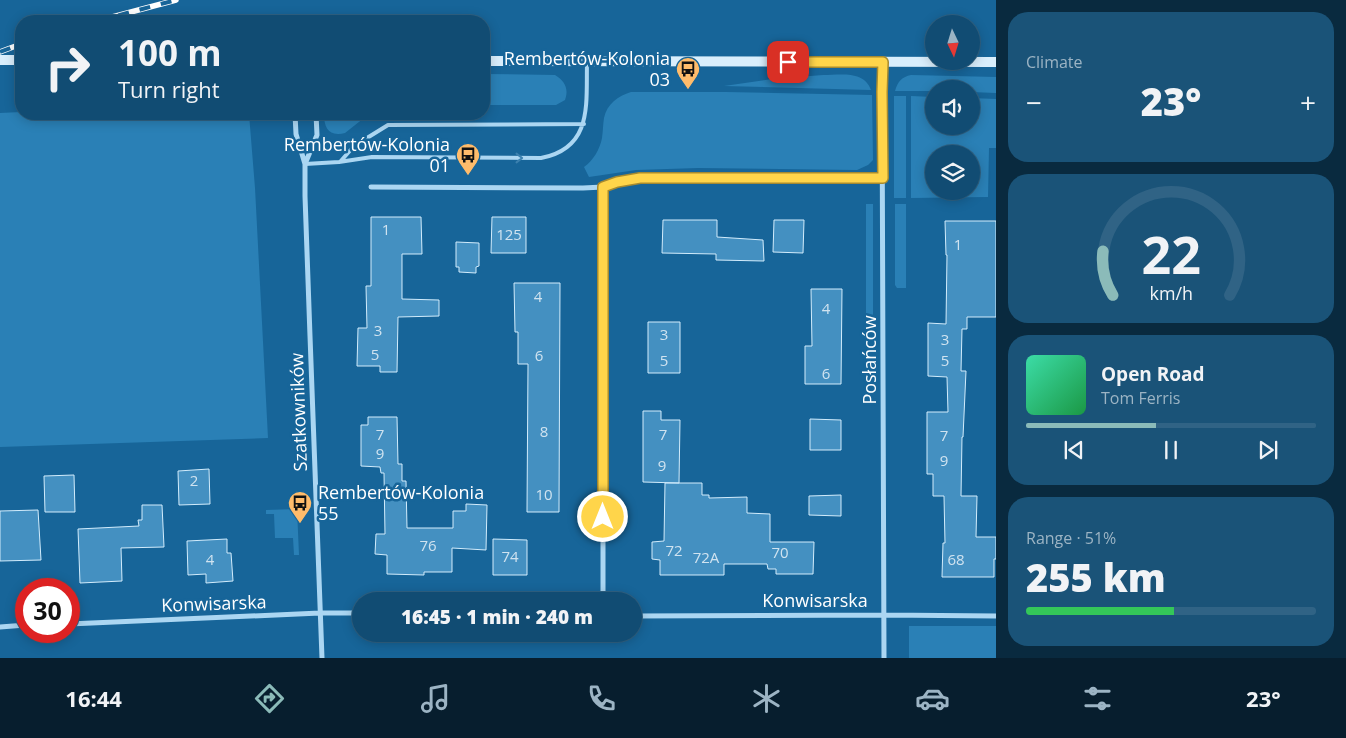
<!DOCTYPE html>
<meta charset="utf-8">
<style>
body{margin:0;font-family:"Open Sans",sans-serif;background:#1a5378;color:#f1f3f6;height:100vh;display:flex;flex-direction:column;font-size:19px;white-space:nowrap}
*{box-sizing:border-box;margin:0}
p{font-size:16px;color:#9cb4c4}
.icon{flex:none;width:28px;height:28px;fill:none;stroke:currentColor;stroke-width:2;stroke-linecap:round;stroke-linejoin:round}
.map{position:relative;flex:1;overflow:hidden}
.sheet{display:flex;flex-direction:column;gap:12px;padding:12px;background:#092a3f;width:350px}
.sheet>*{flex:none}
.guide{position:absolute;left:15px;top:15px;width:475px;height:105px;border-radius:20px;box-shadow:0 2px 12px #0003,0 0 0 1px #306385;background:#114c73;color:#f1f3f6;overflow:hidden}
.needle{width:32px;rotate:176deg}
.controls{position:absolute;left:925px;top:15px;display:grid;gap:10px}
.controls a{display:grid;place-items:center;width:55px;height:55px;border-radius:50%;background:#114c73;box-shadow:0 2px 12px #0003,0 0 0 1px #306385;font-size:25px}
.speed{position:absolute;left:15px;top:578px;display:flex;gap:10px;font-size:25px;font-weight:700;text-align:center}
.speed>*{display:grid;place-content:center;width:65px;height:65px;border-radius:50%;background:#114c73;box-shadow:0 2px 12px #0003,0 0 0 1px #306385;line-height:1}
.speed .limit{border:8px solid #d22;background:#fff;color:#111}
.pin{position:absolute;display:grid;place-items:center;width:42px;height:42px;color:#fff;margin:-21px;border-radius:10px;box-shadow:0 2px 8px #0006}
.me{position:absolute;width:55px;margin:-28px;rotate:0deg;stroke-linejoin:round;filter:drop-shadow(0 0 4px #0008)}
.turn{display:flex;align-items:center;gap:18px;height:105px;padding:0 20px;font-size:22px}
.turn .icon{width:65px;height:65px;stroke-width:2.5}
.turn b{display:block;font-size:35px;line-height:42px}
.big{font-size:38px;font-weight:800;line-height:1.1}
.sheet .card{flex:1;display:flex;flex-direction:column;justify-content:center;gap:8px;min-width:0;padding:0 18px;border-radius:20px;background:#1a5378}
.sheet .dial{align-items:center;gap:0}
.dial svg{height:130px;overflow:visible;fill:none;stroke:#306385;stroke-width:7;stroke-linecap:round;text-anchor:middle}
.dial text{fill:#f1f3f6;stroke:none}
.song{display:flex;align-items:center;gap:15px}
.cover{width:60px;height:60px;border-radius:8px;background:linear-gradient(135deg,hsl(160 70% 55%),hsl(140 70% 35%))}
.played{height:5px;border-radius:2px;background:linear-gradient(90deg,#8bbbb9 45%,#306385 45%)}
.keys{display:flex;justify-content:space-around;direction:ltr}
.heat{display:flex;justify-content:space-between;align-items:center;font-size:28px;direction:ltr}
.charge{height:8px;border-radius:4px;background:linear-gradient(90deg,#34c759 51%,#306385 0)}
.trip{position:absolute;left:352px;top:592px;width:290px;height:50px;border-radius:25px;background:#114c73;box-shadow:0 2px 12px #0003,0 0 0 1px #306385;font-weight:800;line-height:50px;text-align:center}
.tab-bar{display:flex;height:80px;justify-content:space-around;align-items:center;background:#071e2e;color:#9cb4c4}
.tab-bar .icon{width:35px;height:35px}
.tab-bar .selected{color:#8bbbb9}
.tab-bar b{font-size:22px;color:#f1f3f6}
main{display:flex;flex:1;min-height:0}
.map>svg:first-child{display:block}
</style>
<main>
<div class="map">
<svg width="996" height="658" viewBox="0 0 996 658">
<rect width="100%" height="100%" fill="#176599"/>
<path fill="#2a80b6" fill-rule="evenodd" d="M484,74L555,75C565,81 569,89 565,100L556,105H484Z
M823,75C840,75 864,70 871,90L724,86L772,79Z
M911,75L996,77V93L971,92V89H934V91H895C898,81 902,77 911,75Z
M631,92H725L872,95L873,160L868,165L857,170L698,168L636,170L589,177L584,167C593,161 600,149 602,138C603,131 603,124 604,118C607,104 618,96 631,92Z
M894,96H906V198H894Z
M911,96L934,97V126H971V98L996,99V148H989L988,197L911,198ZM934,154H971V191H934Z
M21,112V114H249L255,188L268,438L0,447V113Z
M324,114H369L345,133C329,137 324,128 324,114Z
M866,204H873V319L870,322H866Z
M895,204H906V288H897L895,285Z
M297,509L299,555H294L293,538H275L274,514H266V510Z
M909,626H996V658H909Z"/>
<path fill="#4490c1" stroke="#d2ecfc" d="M371,217H421L422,254H402V299L439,300V316L398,317L397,372H380V366H357L358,328H367L366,286H371Z
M492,217H526V253H491Z
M663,220H717V237L763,240L764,261L716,260V254L662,253Z
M774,220H804L803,253L773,252Z
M945,221H996V317H967V329H962L961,371H966L963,437H962L961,496H977L976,537H996V559H994V577H942L943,543H945L944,496H933V474H927V412H948L947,377L928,376V323L946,324L947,255H946Z
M456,242L479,243V266L476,267V273L459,272V267H456Z
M514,283H560L559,512H527L528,364H518V332H515Z
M811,289H842L841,384H805V346H812Z
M648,322H680V373H648Z
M643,411H661V420H680L679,483L643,482Z
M368,417H397L398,464H402V481H406L407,528H453V511H466V504L487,505L486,550L452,548V572H424V575L387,574V555L375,554L376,534H385L384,473H381L380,467L361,466V425H368Z
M810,419L841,420V450H810Z
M209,469L210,504L179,505L178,471Z
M74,475L75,512H45L44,476Z
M665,483H702V495H709V498L747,497V513L770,514V542H814L813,574H776V569H768L767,564H724V575H660V560L652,559V542L664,541Z
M841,495V516L809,515V496Z
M142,505H162L164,547L121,548L122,581L80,583L78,529L139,526L138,520H142Z
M38,510L41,560L0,561V511Z
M227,539V553H231L233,581L206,583V574L188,575L187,541Z
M493,539L527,540V575H493Z"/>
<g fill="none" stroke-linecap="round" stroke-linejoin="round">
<path stroke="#abd6f2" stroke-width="4" d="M340,162L354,146L388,125L584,124
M305,164L339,162L372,157L541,158C593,148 586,104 587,63"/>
<path stroke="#abd6f2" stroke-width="5" d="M883,62L882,92L884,658
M295,114L296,134L305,164V196L310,336L322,658
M305,164L317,135L316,114
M371,187L583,188L603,187L617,182L640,179L883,178
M603,187V601
M634,616L885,615L996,616
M69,624L320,613H361
M0,627L26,625"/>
<path stroke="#d9eefc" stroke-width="10" d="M0,60H21
M484,61L996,62"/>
<g stroke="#fff" stroke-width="5.5">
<path id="rail" d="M97,21L176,0
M0,52L21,44"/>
</g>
<use href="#rail" stroke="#176599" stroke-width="4" stroke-dasharray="11" stroke-linecap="butt"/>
</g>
<defs><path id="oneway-chevron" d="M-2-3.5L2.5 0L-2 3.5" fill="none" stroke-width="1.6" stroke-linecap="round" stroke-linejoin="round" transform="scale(1.25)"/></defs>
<use stroke="#3c81af" href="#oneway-chevron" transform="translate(519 158)"/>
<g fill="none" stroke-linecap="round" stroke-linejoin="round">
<g stroke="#a68a30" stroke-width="12">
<path id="route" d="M603,517V187L617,182L640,178H883L882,92L883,62H788"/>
</g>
<use href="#route" stroke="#ffd54a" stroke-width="9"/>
</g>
<defs>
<g id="bus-pin" transform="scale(1.25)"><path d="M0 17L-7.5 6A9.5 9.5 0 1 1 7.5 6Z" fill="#ffbc6b" stroke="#176599"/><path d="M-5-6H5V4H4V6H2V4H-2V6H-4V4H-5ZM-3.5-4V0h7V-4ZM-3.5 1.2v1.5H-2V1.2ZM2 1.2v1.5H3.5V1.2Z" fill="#111"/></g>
</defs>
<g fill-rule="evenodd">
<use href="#bus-pin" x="688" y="69"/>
<use href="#bus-pin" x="468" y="155"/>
<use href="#bus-pin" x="300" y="503"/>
</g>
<g text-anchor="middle" stroke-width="5" stroke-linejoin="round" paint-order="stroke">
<g font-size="15" fill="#d0e3f0">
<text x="386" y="235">1</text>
<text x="509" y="240">125</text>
<text x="958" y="250">1</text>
<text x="538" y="302">4</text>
<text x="826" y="314">4</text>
<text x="378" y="336">3</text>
<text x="664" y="340">3</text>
<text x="945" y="345">3</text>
<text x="375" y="360">5</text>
<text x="539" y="361">6</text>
<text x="664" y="366">5</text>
<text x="945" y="366">5</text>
<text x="826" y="379">6</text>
<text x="544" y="437">8</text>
<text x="380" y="440">7</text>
<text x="663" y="440">7</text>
<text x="944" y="441">7</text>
<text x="380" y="459">9</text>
<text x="944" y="466">9</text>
<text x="662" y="471">9</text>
<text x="194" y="486">2</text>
<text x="544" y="500">10</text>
<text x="428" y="551">76</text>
<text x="674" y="556">72</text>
<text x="780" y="558">70</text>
<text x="510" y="562">74</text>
<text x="706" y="563">72A</text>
<text x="210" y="565">4</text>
<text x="956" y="565">68</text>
</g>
<g font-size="18" fill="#fff" stroke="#176599" text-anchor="end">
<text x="670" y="65">Rembertów-Kolonia<tspan x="670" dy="21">03</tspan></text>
<text x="450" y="151">Rembertów-Kolonia<tspan x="450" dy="21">01</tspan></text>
<text x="318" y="499" text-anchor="start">Rembertów-Kolonia<tspan x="318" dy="21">55</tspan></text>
</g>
<g font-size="18" fill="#fff" stroke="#176599">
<text transform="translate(870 360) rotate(-90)" y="6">Posłańców</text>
<text transform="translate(299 412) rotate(-92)" y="6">Szatkowników</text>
<text x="815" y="607">Konwisarska</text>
<text transform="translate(214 604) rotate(-2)" y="6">Konwisarska</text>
</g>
</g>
</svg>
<div class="controls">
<a><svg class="needle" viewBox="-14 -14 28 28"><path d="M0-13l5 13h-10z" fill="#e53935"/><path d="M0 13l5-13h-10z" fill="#9cb4c4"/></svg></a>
<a><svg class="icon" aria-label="sound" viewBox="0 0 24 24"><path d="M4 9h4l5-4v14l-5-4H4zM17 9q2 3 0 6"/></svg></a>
<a><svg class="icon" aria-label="layers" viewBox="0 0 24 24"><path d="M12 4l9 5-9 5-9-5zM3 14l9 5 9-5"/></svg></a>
</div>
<div class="speed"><div class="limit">30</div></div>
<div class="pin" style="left:788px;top:62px;background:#d93025"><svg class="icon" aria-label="arrive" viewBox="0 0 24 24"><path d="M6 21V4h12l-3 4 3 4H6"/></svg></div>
<svg class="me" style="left:603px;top:517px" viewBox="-20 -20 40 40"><circle r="17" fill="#ffd54a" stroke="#fff" stroke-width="3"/><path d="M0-11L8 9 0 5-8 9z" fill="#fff"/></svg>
<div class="trip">16:45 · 1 min · 240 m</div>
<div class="guide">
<div class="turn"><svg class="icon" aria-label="right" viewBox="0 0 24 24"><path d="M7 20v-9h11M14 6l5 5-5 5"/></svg><div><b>100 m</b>Turn right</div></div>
</div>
</div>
<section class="sheet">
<div class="card"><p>Climate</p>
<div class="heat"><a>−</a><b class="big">23°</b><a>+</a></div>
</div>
<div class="card dial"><svg viewBox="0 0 100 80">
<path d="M14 69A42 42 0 1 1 86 69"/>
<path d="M14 69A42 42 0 0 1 8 42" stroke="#8bbbb9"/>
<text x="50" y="56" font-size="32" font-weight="700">22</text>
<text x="50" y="72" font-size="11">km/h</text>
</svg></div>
<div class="card">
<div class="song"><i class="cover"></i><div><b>Open Road</b><p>Tom Ferris</p></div></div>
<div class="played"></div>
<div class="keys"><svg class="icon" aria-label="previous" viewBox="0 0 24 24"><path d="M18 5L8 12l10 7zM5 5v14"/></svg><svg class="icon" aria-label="pause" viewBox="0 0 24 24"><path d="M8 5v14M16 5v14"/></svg><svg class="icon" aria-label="next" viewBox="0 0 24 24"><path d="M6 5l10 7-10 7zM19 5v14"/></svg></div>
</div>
<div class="card"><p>Range · 51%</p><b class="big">255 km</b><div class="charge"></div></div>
</section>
</main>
<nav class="tab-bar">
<b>16:44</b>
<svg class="icon selected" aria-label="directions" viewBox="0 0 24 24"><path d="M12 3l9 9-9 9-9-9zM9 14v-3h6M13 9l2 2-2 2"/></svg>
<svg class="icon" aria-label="music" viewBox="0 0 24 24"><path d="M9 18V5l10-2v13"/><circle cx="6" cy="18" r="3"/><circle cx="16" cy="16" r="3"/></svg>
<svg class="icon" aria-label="phone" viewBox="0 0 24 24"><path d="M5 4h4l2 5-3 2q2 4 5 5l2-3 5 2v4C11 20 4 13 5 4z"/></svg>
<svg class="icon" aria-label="climate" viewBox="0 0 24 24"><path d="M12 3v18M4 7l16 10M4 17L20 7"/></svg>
<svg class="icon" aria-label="car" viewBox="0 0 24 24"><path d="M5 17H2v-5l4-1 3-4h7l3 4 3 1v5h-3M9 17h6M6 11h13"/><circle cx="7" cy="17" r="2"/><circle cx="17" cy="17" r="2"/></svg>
<svg class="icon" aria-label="filters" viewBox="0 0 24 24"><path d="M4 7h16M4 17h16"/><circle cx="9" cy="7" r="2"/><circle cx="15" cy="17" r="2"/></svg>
<b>23°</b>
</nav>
